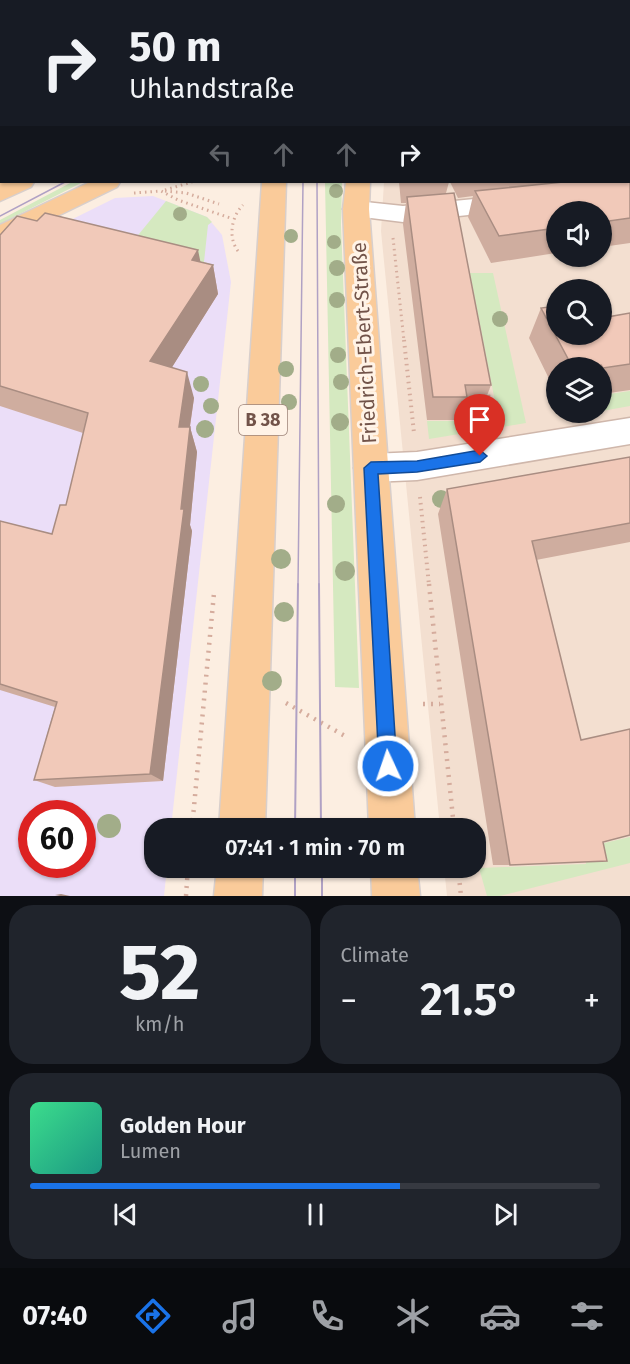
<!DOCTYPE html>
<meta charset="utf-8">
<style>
body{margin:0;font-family:"Fira Sans",sans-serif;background:#20242c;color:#f1f3f6;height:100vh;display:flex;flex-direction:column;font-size:22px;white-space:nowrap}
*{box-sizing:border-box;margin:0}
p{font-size:20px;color:#9ea1a6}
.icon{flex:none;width:33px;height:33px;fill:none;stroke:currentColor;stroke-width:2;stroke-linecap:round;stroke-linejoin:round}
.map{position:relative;height:896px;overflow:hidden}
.drawer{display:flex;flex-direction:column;gap:9px;padding:9px;background:#0d0f14;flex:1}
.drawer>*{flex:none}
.top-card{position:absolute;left:0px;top:0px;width:630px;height:183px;box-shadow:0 2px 4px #0004;background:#171b24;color:#f1f3f6;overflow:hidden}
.fabs{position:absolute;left:546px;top:201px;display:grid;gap:12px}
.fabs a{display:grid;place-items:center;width:66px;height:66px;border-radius:50%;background:#171b24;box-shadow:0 2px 4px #0004;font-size:30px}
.speed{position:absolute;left:18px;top:800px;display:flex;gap:12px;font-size:30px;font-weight:700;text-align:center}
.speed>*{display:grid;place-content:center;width:78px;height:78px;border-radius:50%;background:#171b24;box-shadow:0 2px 4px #0004;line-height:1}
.speed .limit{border:9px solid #d22;background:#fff;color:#111}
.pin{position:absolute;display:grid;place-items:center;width:51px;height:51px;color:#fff;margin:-62px -26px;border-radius:50% 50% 50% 0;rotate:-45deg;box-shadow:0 0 6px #0007}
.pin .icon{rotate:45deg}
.me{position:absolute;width:66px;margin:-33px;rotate:357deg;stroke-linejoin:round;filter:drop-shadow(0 0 4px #0008)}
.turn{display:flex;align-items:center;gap:21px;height:126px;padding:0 30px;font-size:27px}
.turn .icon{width:78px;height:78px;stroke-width:2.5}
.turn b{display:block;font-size:42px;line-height:51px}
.lanes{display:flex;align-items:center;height:57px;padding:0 30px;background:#0003;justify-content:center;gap:30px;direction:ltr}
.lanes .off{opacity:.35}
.big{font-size:45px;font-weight:600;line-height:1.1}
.drawer .card{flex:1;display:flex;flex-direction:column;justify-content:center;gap:9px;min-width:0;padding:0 21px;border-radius:24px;background:#20242c}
.drawer .dial{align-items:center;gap:0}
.dial b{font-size:78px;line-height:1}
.song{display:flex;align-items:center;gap:18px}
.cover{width:72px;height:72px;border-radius:9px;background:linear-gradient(135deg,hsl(150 70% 55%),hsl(170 70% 35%))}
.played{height:6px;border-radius:3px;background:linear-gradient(90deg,#1a73e8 65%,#363941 65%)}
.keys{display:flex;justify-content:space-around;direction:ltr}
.heat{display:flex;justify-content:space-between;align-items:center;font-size:33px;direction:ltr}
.drawer .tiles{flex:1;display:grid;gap:9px;grid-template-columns:1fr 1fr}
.card:last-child{grid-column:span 2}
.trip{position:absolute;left:144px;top:818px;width:342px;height:60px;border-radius:24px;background:#171b24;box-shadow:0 2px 4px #0004;font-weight:600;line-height:60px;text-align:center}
.dock{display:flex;height:96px;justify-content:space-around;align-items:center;background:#090b0e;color:#9ea1a6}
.dock .icon{width:42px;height:42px}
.dock .selected{color:#1a73e8}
.dock b{font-size:27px;color:#f1f3f6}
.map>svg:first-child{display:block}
</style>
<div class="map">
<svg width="630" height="896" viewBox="0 0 630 896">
<rect width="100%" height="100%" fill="#fceee1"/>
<path fill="#f3dfd0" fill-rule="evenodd" d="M630,0V896H447L444,867H476V828H440L381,231L384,182H628ZM556,212H602V256H556ZM556,290H602V334H556ZM556,368H602V412H556Z"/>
<path fill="#ebdef8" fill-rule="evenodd" d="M153,196L207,217L222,235L231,282L171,828H154V867H167L164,896H0V255L115,198ZM32,813H82V864H32Z"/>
<path fill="#d5e9c0" d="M72,182H83L0,224V220Z
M325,182H342L341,225L359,688L335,687Z
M166,201L207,217L212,222L208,225L204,262L214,265L210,271L130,245Z
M470,273H493L526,423L429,439L427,421H459L462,412H497Z
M630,391V406L602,411V395Z
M630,837V863L500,896H487L479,868L586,864L583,848Z"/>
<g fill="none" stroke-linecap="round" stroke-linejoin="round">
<g stroke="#cfb7ab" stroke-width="3">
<path id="minor" d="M189,0H207V2H189Z
M0,3H2L0,18Z
M515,195L524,197L527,203L524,209L403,222L347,215L343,209L347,203L356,201L403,206Z
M630,418V444L417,480L371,482L359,478L354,468L359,458L371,454L417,452Z"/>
</g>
<g stroke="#d8cfcc" stroke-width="3">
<path id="major" d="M278,0H296L277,2Z
M383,0H401L382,2Z
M4,182H34L31,187L0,201V183Z
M90,182H120L117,187L0,244V225Z
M262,182H286L265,828H219Z
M346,182H370L369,209L415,828H369L343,209Z
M217,867H263L262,896H214Z
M371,867H417L420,896H372Z"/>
</g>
<path stroke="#d5ac9d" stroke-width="2" stroke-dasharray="1 3" stroke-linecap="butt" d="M423,2L425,0"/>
<path stroke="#d5ac9d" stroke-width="3" stroke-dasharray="1.5 4" stroke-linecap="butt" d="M165,190L192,182
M165,191L186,193L219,204
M134,193L161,191L178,200L233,219
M393,238L404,341
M238,251C228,238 231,217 243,205"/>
<path stroke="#d5ac9d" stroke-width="4" stroke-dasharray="1.5 4.5" stroke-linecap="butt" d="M404,340L414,433
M487,389L494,423
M420,497L429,585"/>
<path stroke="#d5ac9d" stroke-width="4.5" stroke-dasharray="2 6" stroke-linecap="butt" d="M429,584L454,828
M286,703L345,736
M423,704H440
M192,828L214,593
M458,867L461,896
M186,896L188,867"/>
<use href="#minor" fill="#fff" fill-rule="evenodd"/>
<use href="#major" fill="#facb9a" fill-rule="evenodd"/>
<path stroke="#b0a1c4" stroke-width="1.5" d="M317,182L319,585
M0,216L65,182
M298,585L303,182"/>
<path stroke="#b0a1c4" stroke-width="2" d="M319,584L321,828
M295,828L298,584
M295,867V896
M322,867V896"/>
</g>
<g fill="#a2ad89">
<circle cx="336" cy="191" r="7"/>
<circle cx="180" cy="214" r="7"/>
<circle cx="291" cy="236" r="7"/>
<circle cx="334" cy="242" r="7"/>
<circle cx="337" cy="268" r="8"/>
<circle cx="337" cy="300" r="8"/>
<circle cx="500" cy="319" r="8"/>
<circle cx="338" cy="355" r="8"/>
<circle cx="286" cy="369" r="8"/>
<circle cx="341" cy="382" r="8"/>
<circle cx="201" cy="384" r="8"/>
<circle cx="289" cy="402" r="8"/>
<circle cx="211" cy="406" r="8"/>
<circle cx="340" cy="422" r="9"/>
<circle cx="205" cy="429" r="9"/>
<circle cx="441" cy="499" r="9"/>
<circle cx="336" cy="504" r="9"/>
<circle cx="281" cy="559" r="10"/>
<circle cx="345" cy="571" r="10"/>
<circle cx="284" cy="612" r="10"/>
<circle cx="272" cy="681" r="10"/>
<circle cx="109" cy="826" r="12"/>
</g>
<path fill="#cfad9f" d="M630,0V243L602,247V212H556V253L491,263L468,217L473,196L458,198L450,182H628V2Z
M0,17H2V146L0,145Z
M399,182H449L446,193L491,385L482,409H463L459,420H427L403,224L406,203H401Z
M0,235L201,262L213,265L218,294L172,367L194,398L190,427L197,452L190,525L192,531L163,781L55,787L34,780L55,707L0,690V521L52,534L66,505L83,433L0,406Z
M541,308L556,334L630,313V390L602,394V368H556V393L529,338Z
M630,457V542L536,560L603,842L510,865H493L438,514L447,489Z"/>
<path fill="#a98d82" d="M2,122V133L0,129V123Z
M198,250L204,279L213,265L218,294L159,388L150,361L192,260Z
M187,372L194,398L186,452L179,427Z
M190,427L197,452L190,525L192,531L163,781L150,774Z
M61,894L70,896H60L55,895Z"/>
<path fill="#f1c9b9" stroke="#a98d82" stroke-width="1.5" d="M18,0H167V2H18Z
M448,0H630V155H628V2H434Z
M0,17H2V122L0,123Z
M628,175H630V218L602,222V212H556V228L499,236L475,191L563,182H628Z
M454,193L491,385H465L467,397H433L407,197Z
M45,213L198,250L192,260L213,265L150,361L187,372L179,427H190L181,509H184L150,774L34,780L57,702L0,684V521L52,534L60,505H66L88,413L0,386V235L17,216L37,221Z
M556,306V334H602V318L630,313V364L603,368L601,365L583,368H573L541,308Z
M630,457V523L532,541L581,740L630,729V835L603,842L607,861L510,865L447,489Z"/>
<path fill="#1a73e8" stroke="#114b97" stroke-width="1.5" d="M480,450L487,456L480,462L417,472L378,474L397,766L395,773L388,776L382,773L379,766L364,468L371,462L417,461Z"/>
<g text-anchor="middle" stroke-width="6" stroke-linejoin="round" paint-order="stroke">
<rect fill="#fff3e7" stroke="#9c8378" stroke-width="1.5" x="239" y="405" width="48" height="30" rx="4.5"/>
<g font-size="18" font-weight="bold" fill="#725349">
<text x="263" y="426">B 38</text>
</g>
<g font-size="20" fill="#725349" stroke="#fff3e7">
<text transform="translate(364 343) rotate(-93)" y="7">Friedrich-Ebert-Straße</text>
</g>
</g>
</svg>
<div class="fabs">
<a><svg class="icon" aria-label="sound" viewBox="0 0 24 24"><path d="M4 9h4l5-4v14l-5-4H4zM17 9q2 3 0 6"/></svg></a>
<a><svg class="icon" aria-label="search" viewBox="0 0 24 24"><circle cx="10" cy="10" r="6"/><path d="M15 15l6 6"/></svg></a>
<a><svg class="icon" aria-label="layers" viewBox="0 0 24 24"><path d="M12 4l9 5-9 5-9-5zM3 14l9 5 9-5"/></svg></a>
</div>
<div class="speed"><div class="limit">60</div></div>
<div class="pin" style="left:480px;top:456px;background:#d93025"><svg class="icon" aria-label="arrive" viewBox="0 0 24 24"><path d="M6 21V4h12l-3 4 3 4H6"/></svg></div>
<svg class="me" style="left:388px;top:766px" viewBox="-20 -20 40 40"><circle r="17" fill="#1a73e8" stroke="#fff" stroke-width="3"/><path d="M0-11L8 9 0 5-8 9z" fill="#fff"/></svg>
<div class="trip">07:41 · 1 min · 70 m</div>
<div class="top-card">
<div class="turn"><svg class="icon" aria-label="right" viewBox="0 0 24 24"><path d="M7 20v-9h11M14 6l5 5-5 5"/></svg><div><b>50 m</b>Uhlandstraße</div></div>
<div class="lanes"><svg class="icon off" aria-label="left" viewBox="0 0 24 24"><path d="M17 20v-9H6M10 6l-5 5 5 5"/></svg><svg class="icon off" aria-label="ahead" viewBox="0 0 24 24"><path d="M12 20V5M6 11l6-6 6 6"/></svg><svg class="icon off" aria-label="ahead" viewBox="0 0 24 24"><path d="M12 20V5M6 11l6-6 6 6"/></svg><svg class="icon" aria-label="right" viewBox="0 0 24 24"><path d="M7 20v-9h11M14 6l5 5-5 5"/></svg></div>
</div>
</div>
<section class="drawer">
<div class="tiles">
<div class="card dial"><b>52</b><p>km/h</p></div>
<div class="card"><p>Climate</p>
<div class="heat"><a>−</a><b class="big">21.5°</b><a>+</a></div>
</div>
<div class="card">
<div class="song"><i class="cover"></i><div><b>Golden Hour</b><p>Lumen</p></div></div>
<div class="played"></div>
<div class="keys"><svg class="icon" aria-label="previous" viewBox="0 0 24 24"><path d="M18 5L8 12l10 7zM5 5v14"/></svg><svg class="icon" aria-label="pause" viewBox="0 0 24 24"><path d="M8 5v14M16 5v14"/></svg><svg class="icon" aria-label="next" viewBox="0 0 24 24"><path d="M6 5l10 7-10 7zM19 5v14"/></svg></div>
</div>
</div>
</section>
<nav class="dock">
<b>07:40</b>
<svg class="icon selected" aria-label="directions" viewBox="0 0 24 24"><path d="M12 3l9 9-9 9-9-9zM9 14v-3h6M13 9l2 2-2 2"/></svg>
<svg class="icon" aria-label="music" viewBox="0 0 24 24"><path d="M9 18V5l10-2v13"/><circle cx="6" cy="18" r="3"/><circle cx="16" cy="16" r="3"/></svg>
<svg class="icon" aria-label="phone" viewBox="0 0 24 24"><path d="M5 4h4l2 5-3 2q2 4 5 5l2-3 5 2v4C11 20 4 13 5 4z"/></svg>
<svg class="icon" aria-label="climate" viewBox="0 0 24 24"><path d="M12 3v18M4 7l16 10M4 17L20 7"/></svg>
<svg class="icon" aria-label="car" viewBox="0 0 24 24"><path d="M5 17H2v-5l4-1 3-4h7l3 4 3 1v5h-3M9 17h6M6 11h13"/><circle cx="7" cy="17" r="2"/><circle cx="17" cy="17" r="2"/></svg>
<svg class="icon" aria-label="filters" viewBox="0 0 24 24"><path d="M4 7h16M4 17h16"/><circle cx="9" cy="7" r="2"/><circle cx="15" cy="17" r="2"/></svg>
</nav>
